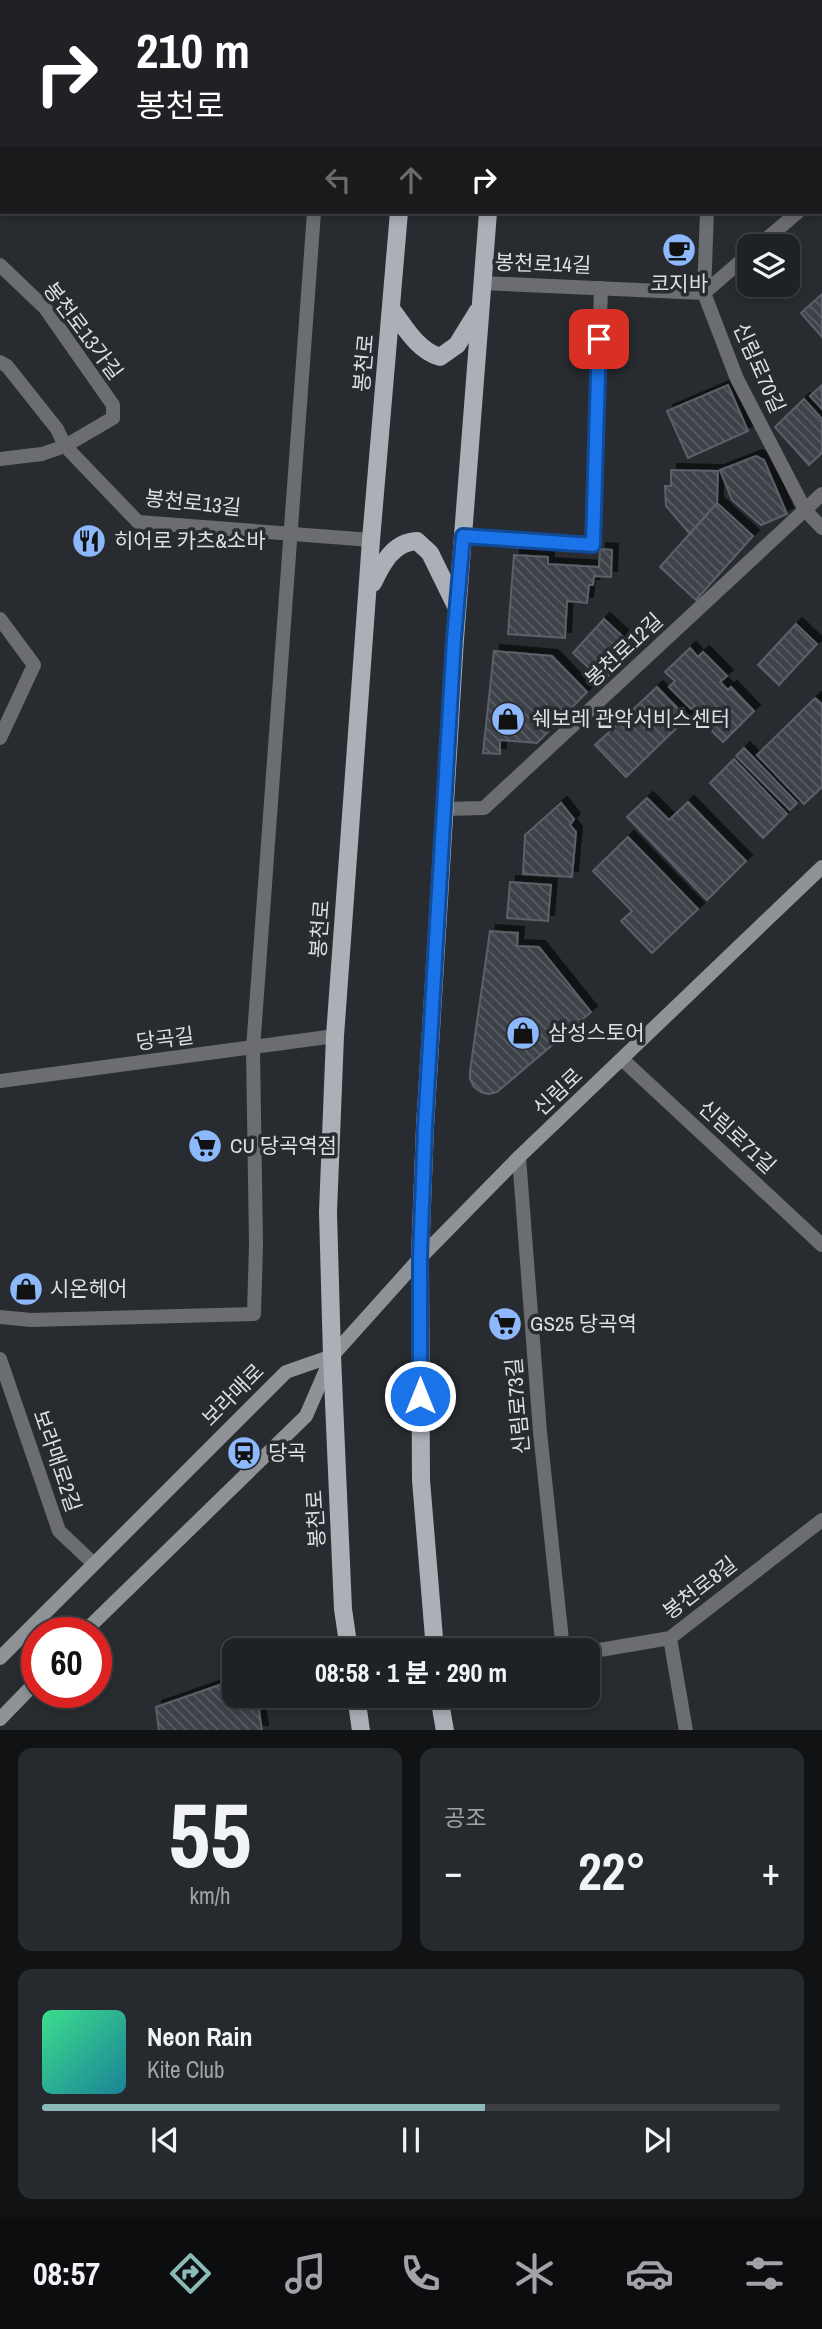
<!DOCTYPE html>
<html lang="ko">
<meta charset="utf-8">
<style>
body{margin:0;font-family:"Archivo Narrow","Noto Sans KR",sans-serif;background:#26292d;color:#f1f3f6;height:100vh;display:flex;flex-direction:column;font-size:26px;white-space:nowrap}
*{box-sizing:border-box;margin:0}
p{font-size:23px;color:#a1a3a7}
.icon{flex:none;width:38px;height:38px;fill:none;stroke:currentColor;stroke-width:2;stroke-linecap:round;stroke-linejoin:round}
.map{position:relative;height:1730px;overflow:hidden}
.panel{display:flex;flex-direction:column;gap:18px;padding:18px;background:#101214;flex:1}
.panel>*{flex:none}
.guide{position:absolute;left:0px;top:0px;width:822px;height:214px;box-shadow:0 4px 10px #0003,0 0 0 2px #3c3e42;background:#202124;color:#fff;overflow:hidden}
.fabs{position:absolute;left:737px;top:234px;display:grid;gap:14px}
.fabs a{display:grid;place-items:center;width:63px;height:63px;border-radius:14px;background:#1e2125;box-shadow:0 4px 10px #0003,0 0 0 2px #3c3e42;font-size:35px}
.speed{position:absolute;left:21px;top:1617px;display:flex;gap:14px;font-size:35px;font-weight:700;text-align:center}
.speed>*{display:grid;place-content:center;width:91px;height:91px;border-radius:50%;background:#1e2125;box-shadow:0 4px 10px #0003,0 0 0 2px #3c3e42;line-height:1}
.speed .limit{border:10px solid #d22;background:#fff;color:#111}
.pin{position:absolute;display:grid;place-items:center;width:60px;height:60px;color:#fff;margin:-30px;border-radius:14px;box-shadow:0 4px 10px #0006}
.me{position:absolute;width:77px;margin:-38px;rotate:0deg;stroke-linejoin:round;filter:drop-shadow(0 0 5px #0008)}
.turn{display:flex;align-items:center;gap:24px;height:147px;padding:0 21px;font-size:32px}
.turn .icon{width:91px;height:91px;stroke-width:2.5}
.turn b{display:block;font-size:49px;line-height:60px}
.lanes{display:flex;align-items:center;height:66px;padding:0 21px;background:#0003;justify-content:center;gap:35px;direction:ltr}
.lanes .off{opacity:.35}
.big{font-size:52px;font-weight:700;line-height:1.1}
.panel .widget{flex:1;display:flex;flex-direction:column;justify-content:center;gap:10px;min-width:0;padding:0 24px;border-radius:14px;background:#26292d}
.panel .dial{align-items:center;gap:0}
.dial b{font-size:91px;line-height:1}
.song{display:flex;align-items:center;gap:21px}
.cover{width:84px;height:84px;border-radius:10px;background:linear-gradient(135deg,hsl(150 70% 55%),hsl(190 70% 35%))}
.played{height:7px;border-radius:4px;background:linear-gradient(90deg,#8bbbb9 60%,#3c3e42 60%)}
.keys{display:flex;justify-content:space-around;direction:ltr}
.heat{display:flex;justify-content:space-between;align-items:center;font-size:38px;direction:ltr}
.panel .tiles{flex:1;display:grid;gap:18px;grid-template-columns:1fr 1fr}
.widget:last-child{grid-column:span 2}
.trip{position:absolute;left:222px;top:1638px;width:378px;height:70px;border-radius:14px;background:#1e2125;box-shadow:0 4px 10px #0003,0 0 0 2px #3c3e42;font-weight:700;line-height:70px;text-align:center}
.dock{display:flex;height:112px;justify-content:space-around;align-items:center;background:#0c0d0f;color:#a1a3a7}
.dock .icon{width:49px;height:49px}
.dock .active{color:#8bbbb9}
.dock b{font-size:32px;color:#f1f3f6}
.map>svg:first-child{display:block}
</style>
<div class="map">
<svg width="822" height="1731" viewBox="0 0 822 1731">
<defs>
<pattern id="building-back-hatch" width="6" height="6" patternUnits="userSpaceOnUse" patternTransform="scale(1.75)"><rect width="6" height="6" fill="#3e4249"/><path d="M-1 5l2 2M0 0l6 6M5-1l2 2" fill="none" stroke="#595d63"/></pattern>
<filter id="shadow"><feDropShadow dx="6" dy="-6" stdDeviation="0" flood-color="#0009"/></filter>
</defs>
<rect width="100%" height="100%" fill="#282c31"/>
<path fill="url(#building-back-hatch)" stroke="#5b6067" stroke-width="2" filter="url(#shadow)" d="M551,0H629L551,2Z
M822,294V337L801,313Z
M728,385L748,431L688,458L667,411Z
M822,385V409L810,396Z
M804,399L822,419V453L809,465L775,427Z
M756,456L764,460L787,514L761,525L732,500L720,470Z
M671,470L718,471L717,503L690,534L666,506L665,486H671Z
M717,503L753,536L696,600L660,567Z
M600,549L612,550L611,577L594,576L593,585H589L587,603L567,601L565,638L508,634L514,555L548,557V564L599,567Z
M604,619L635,648L603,681L573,653Z
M796,624L817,644L779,685L758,665Z
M690,648L698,657L703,652L727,676L720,682L728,690L731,687L754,711L723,742L698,717L702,713L695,706L691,709L669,687L675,681L665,672Z
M494,651L552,656L587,692L537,743L500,740V754L483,753Z
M657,687L687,718L626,777L595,745Z
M815,698L822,704V787L804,804L757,755Z
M744,748L797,803L790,810L736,756Z
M734,759L787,814L763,838L710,783Z
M647,798L669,820L688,802L746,861L707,900L627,817Z
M561,803L574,819L570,825L576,832L572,877L523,874L525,835Z
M628,837L698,909L652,953L621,921L632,911L593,871Z
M510,882L551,885L548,921L507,918Z
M490,931L518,933L517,946L539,947L591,1012L497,1092L488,1094L481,1092L474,1087L470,1079V1071Z
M234,1680V1696H257L262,1731H159L156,1707Z"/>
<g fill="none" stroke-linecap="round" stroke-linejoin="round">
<path stroke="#6b6d70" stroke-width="14" d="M646,0V2
M329,2V0
M0,8L2,9
M0,265L45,308L113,405V418L65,446
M463,536L593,545L601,288
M0,619L34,665L0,738
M0,1317L31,1320L254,1314L256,1245L253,1049L314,212
M0,1359L59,1531L94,1564"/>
<path stroke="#6b6d70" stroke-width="14" d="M723,2V0
M821,192L822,191
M707,212L704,293L737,379L805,510L822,528
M757,247L798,212
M483,283L704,293L749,254
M0,362L7,366L57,429L65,446
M0,459L42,454L65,446L138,522L371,540
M444,809L484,808L822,494
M623,1060L822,1245
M0,1081L335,1036
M519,1157L540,1432L563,1650
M670,1638L686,1731
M588,1652L670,1638L822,1520"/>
<path stroke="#8f9398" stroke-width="14" d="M83,1633L306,1416L332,1356L420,1258L519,1157L822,867
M0,1658L286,1372L332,1356
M0,1719L37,1681"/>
<path stroke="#abafb6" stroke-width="18" d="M413,2V0
M505,2V0
M392,310C405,327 417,350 440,357L457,345L478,311
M373,583C382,564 393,542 417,541L430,553L455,604
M349,1650L343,1609L332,1356L328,1212L335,1036L371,540L399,212
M435,1650L421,1480L420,1258L425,1127L455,639L488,212
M356,1696L361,1731
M439,1696L445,1731"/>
</g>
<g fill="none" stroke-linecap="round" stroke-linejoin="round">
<g stroke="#114b97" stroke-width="18">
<path id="route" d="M420,1396V1258L425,1127L454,639L463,536L593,545L599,339"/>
</g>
<use href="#route" stroke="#1a73e8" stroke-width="12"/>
</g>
<defs>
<g id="cafe-disc" transform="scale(1.75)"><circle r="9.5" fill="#8db9fc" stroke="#282c31"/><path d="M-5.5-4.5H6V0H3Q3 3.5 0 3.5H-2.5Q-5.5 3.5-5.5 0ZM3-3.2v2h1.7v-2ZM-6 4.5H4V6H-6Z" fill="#111"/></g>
<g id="restaurant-disc" transform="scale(1.75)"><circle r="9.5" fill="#8db9fc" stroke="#282c31"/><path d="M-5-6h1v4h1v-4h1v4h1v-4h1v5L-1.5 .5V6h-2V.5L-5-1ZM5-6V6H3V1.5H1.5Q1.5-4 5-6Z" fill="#111"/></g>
<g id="shop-disc" transform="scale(1.75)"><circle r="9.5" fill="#8db9fc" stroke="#282c31"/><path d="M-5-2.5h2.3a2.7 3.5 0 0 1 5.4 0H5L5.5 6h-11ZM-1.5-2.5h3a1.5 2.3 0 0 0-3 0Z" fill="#111"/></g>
<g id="supermarket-disc" transform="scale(1.75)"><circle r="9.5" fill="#8db9fc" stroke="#282c31"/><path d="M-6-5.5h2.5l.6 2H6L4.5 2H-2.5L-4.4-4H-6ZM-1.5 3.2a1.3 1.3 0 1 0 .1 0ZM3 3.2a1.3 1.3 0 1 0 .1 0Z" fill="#111"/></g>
<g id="station-disc" transform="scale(1.75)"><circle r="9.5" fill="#8db9fc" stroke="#282c31"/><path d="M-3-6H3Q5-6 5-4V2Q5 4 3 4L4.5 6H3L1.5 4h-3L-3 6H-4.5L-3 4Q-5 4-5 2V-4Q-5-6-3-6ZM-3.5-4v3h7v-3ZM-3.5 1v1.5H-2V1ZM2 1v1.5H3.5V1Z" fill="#111"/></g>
</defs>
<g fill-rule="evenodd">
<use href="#cafe-disc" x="679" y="250"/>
<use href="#restaurant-disc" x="89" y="541"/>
<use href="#shop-disc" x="508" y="719"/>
<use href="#shop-disc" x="523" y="1033"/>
<use href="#supermarket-disc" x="205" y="1146"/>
<use href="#shop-disc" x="26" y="1289"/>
<use href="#supermarket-disc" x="505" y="1324"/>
<use href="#station-disc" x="244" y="1453"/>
</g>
<g text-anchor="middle" stroke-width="7" stroke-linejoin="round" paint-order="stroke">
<g font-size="21" fill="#dcdfe3" stroke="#282c31">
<text transform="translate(543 264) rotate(2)" y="7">봉천로14길</text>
<text transform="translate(83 331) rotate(53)" y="7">봉천로13가길</text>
<text transform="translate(364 363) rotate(-85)" y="7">봉천로</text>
<text transform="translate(759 368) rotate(66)" y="7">신림로70길</text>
<text transform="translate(193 503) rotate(6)" y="7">봉천로13길</text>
<text transform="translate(624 650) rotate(-43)" y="7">봉천로12길</text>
<text transform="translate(320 929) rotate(-86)" y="7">봉천로</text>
<text transform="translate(165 1039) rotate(-7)" y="7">당곡길</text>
<text transform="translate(558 1092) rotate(-43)" y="7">신림로</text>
<text transform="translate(737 1137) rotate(43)" y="7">신림로71길</text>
<text transform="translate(233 1395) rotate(-45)" y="7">보라매로</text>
<text transform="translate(518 1406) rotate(-95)" y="7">신림로73길</text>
<text transform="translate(57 1461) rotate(71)" y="7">보라매로2길</text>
<text transform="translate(316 1519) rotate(-93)" y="7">봉천로</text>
<text transform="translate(700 1588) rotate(-38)" y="7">봉천로8길</text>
</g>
<g font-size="21" fill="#dcdfe3" stroke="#282c31" text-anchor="start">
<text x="679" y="291" text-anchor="middle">코지바</text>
<text x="114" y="548">히어로 카츠&amp;소바</text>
<text x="532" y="726">쉐보레 관악서비스센터</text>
<text x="548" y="1040">삼성스토어</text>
<text x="230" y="1153">CU 당곡역점</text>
<text x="50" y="1296">시온헤어</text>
<text x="530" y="1331">GS25 당곡역</text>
<text x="268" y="1460">당곡</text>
</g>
</g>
</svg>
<div class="fabs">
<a><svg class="icon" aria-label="layers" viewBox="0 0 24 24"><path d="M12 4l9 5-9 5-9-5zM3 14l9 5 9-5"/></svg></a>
</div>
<div class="speed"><div class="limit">60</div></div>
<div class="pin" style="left:599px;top:339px;background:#d93025"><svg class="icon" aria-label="arrive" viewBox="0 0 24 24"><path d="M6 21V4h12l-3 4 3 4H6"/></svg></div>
<svg class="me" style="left:420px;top:1396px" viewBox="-20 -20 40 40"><circle r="17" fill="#1a73e8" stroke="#fff" stroke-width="3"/><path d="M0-11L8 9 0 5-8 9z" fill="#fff"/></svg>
<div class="trip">08:58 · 1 분 · 290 m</div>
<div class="guide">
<div class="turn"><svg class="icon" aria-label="right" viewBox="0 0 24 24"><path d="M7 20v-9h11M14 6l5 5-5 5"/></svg><div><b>210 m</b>봉천로</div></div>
<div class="lanes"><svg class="icon off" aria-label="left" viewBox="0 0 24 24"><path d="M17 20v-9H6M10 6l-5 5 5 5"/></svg><svg class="icon off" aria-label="ahead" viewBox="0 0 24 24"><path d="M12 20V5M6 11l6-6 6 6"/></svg><svg class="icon" aria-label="right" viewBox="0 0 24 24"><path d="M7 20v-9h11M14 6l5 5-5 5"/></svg></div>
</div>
</div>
<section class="panel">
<div class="tiles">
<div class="widget dial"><b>55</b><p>km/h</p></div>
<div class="widget"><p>공조</p>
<div class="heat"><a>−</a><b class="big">22°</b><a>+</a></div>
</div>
<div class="widget">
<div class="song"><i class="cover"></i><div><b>Neon Rain</b><p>Kite Club</p></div></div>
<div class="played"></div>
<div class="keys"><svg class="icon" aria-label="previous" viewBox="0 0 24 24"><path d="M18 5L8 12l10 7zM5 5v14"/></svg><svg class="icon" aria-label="pause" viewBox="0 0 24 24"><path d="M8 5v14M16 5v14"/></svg><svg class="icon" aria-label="next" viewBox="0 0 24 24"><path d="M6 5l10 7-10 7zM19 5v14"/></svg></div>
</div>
</div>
</section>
<nav class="dock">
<b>08:57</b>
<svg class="icon active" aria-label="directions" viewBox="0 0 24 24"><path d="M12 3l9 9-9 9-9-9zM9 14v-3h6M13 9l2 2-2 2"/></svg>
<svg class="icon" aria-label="music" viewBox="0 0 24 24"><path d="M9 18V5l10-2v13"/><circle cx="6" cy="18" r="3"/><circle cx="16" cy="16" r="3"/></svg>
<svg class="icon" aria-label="phone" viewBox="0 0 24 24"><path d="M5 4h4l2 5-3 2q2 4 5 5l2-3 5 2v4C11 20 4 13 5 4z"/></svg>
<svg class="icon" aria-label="climate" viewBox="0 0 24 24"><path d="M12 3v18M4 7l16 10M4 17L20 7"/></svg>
<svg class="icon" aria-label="car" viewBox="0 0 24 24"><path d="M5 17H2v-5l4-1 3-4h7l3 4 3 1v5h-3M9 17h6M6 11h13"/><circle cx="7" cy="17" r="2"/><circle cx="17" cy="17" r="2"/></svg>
<svg class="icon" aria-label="filters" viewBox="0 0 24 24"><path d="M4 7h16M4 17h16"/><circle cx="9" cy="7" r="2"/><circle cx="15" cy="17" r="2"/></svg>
</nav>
